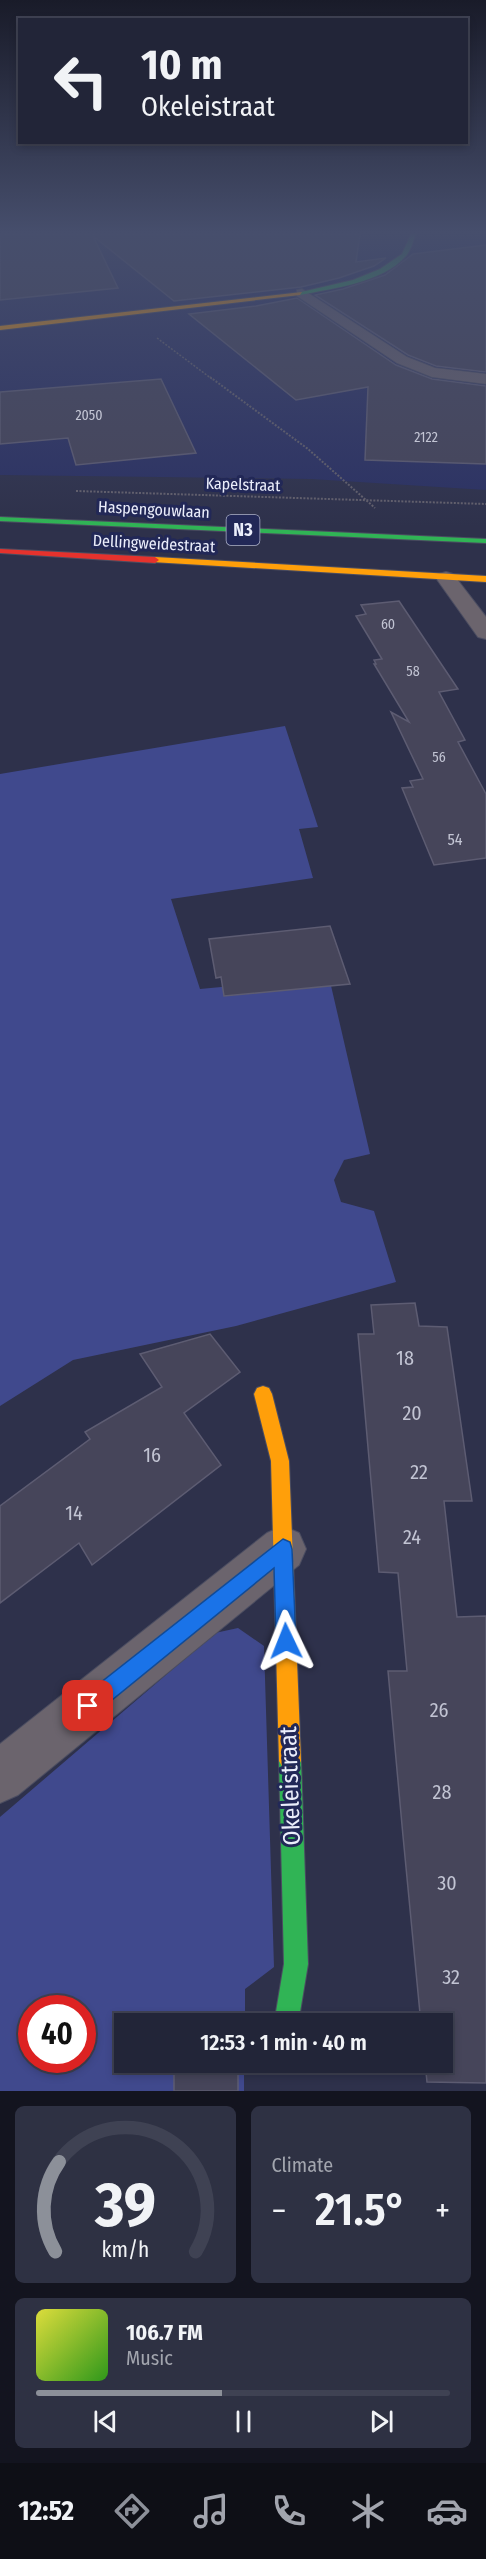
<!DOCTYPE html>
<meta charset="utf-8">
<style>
body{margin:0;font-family:"Fira Sans Condensed",sans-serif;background:#2e3143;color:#f1f3f6;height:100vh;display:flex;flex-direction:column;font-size:22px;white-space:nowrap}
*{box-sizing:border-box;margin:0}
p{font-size:20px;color:#a2a5ae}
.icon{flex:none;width:33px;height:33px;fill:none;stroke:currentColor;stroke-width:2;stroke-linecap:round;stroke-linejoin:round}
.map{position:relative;height:2091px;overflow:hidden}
.side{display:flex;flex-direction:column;gap:15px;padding:15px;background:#13141f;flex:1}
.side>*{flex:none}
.top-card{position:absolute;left:18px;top:18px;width:450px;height:126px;border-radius:0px;box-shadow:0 3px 9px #0003,0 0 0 2px #3f4253;background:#222538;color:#f1f3f6;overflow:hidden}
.speed{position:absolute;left:18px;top:1995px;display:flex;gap:12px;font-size:30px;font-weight:700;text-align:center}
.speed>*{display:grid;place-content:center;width:78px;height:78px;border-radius:50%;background:#222538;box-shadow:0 3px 9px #0003,0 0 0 2px #3f4253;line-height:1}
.speed .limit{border:9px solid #d22;background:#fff;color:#111}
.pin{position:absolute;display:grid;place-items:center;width:51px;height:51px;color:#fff;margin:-26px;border-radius:12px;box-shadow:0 3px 9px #0006}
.me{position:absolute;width:66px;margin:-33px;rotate:358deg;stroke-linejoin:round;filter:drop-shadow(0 0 4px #0008)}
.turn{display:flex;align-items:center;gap:21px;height:126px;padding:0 24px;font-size:27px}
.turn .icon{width:78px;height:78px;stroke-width:2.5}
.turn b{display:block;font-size:42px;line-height:51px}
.big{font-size:45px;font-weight:600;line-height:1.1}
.side .tile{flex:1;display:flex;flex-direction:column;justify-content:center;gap:9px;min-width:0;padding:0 21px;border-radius:9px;background:#2e3143}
.side .dial{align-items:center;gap:0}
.dial svg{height:156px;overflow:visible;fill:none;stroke:#3f4253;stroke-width:7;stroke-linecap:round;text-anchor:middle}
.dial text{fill:#f1f3f6;stroke:none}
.song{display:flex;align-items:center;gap:18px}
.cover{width:72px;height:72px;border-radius:9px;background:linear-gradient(135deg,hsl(60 70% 55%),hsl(110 70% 35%))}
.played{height:6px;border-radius:3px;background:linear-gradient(90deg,#8c9099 45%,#3f4253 45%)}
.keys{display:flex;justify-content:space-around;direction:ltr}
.heat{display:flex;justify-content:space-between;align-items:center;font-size:33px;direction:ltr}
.side .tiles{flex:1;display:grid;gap:15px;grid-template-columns:1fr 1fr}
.tile:last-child{grid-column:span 2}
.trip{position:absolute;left:114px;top:2013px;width:339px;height:60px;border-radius:0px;background:#222538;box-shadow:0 3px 9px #0003,0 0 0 2px #3f4253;font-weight:600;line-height:60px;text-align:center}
.dock{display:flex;height:96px;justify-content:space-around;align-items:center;background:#0e0f16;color:#a2a5ae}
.dock .icon{width:42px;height:42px}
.dock .active{color:#8c9099}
.dock b{font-size:27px;color:#f1f3f6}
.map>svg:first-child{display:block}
</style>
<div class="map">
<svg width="486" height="2091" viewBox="0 0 486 2091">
<rect width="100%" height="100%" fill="#2e314b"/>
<path fill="#2b3163" d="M0,234H486V490L311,479L0,475Z"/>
<path fill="#40498d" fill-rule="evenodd" d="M285,726L318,827L299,829L313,878L171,899L200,989L329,977L370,1154L344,1160L334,1180L341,1202L374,1211L396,1282L236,1326L73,1360L0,1406V774Z
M238,1628L264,1646L274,1967L245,1989V2023L124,2024V2062L244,2063V2091H0V1817L215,1633ZM32,2008H82V2060H32Z"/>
<path fill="#46455a" stroke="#5d5c72" stroke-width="1.5" d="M0,234H360L356,262L386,258L374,266L339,278L301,287L174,301L93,236L118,288L0,300Z
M486,245V372L436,366L408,355L315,295L343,289L385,275L413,254Z
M297,298L396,365L432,379L486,386V464L365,460L368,387L296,400L189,314L256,306Z
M161,379L196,453L76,465L68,438L0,444V392Z
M399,601L458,689L439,692L465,740L458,742L486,794V858L434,865L402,788L413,787L410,781L423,779L391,712L409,722L374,664H376L374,660L382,659L356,616L366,614L361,605Z
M330,926L350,984L224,996L221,977L216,978L209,939Z
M415,1303L419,1326L447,1327L472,1501H444L457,1617L486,1616V2083L427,2082L425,2062H442V2024H421L403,1836L388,1671H407L398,1573L379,1572L358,1334H374L371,1305Z
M210,1334L240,1372L184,1413L221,1465L92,1565L79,1543L0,1603V1506L90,1439L85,1432L162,1387L140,1354Z
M238,2013V2024H175V2014Z
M174,2062H238V2091H174Z"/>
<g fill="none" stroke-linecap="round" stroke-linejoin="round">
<g stroke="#4b4d61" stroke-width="2">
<path id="street" d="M302,289L407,357L435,368L486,374V384L432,377L397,363L297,296V290Z
M446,572L453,574L486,617V639L478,637L436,578L439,574Z
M283,1526L299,1533L306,1549L299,1565L18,1795L0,1803V1744L267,1533Z"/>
</g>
<g stroke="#4b4d61" stroke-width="2">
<path id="fast" d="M411,234H416C413,241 411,250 406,256C382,283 334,288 300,295L297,293L353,280L380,269L402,254Z
M0,517L486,539V543L0,521Z
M290,1750L297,1754L301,1761L308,1964L298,2024H274L284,1964L279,1761L283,1754Z"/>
</g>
<g stroke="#4b4d61" stroke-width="2">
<path id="slow" d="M302,292L300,295L0,330V326Z
M155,557L486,576V582L152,562V558Z
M263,1386L269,1388L272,1394L289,1461L301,1761L297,1768L290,1772L283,1768L279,1761L271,1461L254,1394L257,1388Z"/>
</g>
<g stroke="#4b4d61" stroke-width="2">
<path id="jam" d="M0,549L155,557L159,560L155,563L0,553Z"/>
</g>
<path stroke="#64616d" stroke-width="1.5" stroke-dasharray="2 1.5" stroke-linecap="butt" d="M157,338L212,379"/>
<path stroke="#64616d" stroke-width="2" stroke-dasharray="2 1.5" stroke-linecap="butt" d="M210,377L308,449L375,508
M76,491L486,504"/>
<use href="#street" fill="#6b646d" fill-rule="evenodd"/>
<use href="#fast" fill="#30b455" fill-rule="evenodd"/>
<use href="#slow" fill="#ff9f0a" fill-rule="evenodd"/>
<use href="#jam" fill="#e5322d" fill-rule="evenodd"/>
</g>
<linearGradient id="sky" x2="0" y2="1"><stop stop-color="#191b29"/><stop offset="0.44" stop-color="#464e6c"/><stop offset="1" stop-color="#464e6c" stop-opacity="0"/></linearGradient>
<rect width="486" height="527" fill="url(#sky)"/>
<path fill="#1a73e8" stroke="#114b97" stroke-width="1.5" d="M283,1539L290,1542L292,1549L296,1641L293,1648L286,1651L279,1648L276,1641L274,1568L96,1713L88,1716L81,1713L78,1706L81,1698Z"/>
<g text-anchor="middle" stroke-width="6" stroke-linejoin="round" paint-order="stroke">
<g font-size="14" fill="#c2c4d3">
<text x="89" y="420">2050</text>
<text x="426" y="442">2122</text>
<text x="388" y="629">60</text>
<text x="413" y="676">58</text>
<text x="439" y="762">56</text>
</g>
<g font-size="16" fill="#ebeefb" stroke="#222857">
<text transform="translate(243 484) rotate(2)" y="6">Kapelstraat</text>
<text transform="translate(154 509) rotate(3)" y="6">Haspengouwlaan</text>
<text transform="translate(154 543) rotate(3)" y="6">Dellingweidestraat</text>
</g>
<g font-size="16" fill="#c2c4d3">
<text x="455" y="845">54</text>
</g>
<rect fill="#222857" stroke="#afb3ca" stroke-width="1.5" x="226.5" y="515" width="33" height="30" rx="4.5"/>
<g font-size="18" font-weight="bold" fill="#ebeefb">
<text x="243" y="536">N3</text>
</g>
<g font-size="20" fill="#c2c4d3">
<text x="405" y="1365">18</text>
<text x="412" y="1420">20</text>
<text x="152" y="1462">16</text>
<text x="419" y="1479">22</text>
<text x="74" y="1520">14</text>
<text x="412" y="1544">24</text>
<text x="439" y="1717">26</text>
<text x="442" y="1799">28</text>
<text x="447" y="1890">30</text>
<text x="451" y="1984">32</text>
</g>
<g font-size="24" fill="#ebeefb" stroke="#222857">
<text transform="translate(290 1786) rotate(-92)" y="8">Okeleistraat</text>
</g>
</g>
</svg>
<div class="speed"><div class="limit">40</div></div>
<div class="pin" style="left:88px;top:1706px;background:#d93025"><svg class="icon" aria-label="arrive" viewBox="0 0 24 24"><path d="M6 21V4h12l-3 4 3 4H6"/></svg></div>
<svg class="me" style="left:286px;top:1641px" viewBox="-20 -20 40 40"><path d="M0-17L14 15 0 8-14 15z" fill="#1a73e8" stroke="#fff" stroke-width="4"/></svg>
<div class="trip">12:53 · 1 min · 40 m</div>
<div class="top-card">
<div class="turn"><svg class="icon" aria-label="left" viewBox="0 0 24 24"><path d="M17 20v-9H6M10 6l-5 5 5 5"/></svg><div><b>10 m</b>Okeleistraat</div></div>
</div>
</div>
<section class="side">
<div class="tiles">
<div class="tile dial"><svg viewBox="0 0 100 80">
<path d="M14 69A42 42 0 1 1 86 69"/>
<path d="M14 69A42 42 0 0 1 16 23" stroke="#8c9099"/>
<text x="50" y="56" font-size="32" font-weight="700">39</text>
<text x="50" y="72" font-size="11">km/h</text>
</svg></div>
<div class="tile"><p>Climate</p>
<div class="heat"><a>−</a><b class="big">21.5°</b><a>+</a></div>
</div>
<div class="tile">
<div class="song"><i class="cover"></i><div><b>106.7 FM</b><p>Music</p></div></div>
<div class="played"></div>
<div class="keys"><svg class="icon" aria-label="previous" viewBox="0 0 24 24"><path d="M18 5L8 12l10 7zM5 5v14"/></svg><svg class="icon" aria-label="pause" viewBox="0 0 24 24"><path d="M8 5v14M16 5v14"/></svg><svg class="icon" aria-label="next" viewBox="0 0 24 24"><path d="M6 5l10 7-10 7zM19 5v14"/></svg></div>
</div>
</div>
</section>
<nav class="dock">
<b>12:52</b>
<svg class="icon active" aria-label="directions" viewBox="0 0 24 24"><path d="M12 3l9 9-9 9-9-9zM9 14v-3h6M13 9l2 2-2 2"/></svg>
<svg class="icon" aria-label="music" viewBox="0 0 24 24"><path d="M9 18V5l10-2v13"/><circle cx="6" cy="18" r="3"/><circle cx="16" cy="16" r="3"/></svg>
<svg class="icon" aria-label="phone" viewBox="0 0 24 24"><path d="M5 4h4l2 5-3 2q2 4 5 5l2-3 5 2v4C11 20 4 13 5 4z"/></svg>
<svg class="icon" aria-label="climate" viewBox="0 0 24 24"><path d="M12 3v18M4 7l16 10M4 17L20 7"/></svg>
<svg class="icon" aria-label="car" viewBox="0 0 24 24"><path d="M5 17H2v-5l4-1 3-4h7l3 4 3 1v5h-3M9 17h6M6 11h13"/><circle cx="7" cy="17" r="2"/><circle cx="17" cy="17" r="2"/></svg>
</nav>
